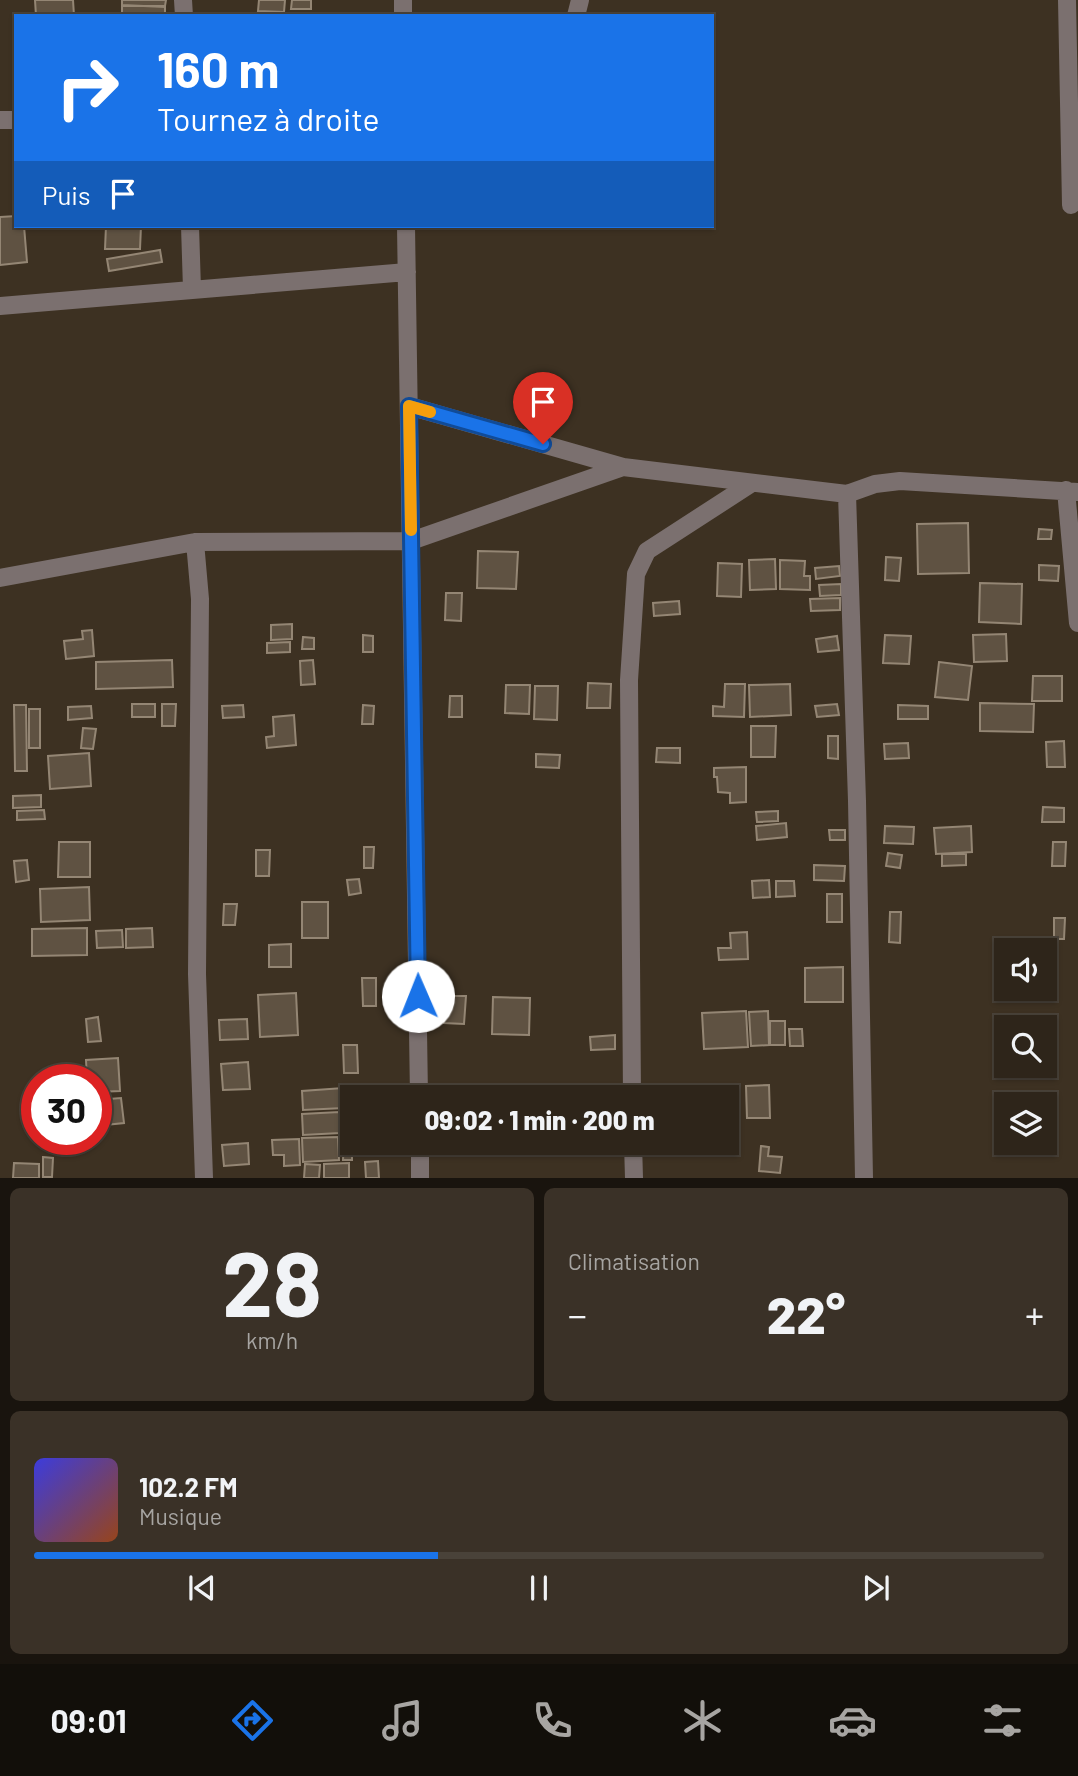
<!DOCTYPE html>
<html lang="fr">
<meta charset="utf-8">
<style>
body{margin:0;font-family:Barlow,sans-serif;background:#3a3127;color:#f1f3f6;height:100vh;display:flex;flex-direction:column;font-size:26px;white-space:nowrap}
*{box-sizing:border-box;margin:0}
p{font-size:23px;color:#a7a5a2}
.icon{flex:none;width:38px;height:38px;fill:none;stroke:currentColor;stroke-width:2;stroke-linecap:round;stroke-linejoin:round}
.map{position:relative;height:1178px;overflow:hidden}
.drawer{display:flex;flex-direction:column;gap:10px;padding:10px;background:#19140e;flex:1}
.drawer>*{flex:none}
.hud{position:absolute;left:14px;top:14px;width:700px;height:214px;border-radius:0px;box-shadow:0 2px 5px #0004,0 0 0 2px #494239;background:#1a73e8;color:#fff;overflow:hidden}
.controls{position:absolute;left:994px;top:938px;display:grid;gap:14px}
.controls a{display:grid;place-items:center;width:63px;height:63px;border-radius:0px;background:#2e251a;box-shadow:0 2px 5px #0004,0 0 0 2px #494239;font-size:35px}
.speed{position:absolute;left:21px;top:1064px;display:flex;gap:14px;font-size:35px;font-weight:700;text-align:center}
.speed>*{display:grid;place-content:center;width:91px;height:91px;border-radius:50%;background:#2e251a;box-shadow:0 2px 5px #0004,0 0 0 2px #494239;line-height:1}
.speed .limit{border:10px solid #d22;background:#fff;color:#111}
.pin{position:absolute;display:grid;place-items:center;width:60px;height:60px;color:#fff;margin:-72px -30px;border-radius:50% 50% 50% 0;rotate:-45deg;box-shadow:0 0 7px #0007}
.pin .icon{rotate:45deg}
.me{position:absolute;width:77px;margin:-38px;rotate:359deg;stroke-linejoin:round;filter:drop-shadow(0 0 5px #0008)}
.turn{display:flex;align-items:center;gap:24px;height:147px;padding:0 28px;font-size:32px}
.turn .icon{width:91px;height:91px;stroke-width:2.5}
.turn b{display:block;font-size:49px;line-height:60px}
.then{display:flex;align-items:center;height:66px;padding:0 28px;background:#0003;gap:14px;font-size:26px}
.big{font-size:52px;font-weight:800;line-height:1.1}
.drawer .card{flex:1;display:flex;flex-direction:column;justify-content:center;gap:10px;min-width:0;padding:0 24px;border-radius:10px;background:#3a3127}
.drawer .dial{align-items:center;gap:0}
.dial b{font-size:91px;line-height:1}
.song{display:flex;align-items:center;gap:21px}
.cover{width:84px;height:84px;border-radius:10px;background:linear-gradient(135deg,hsl(240 70% 55%),hsl(20 70% 35%))}
.played{height:7px;border-radius:4px;background:linear-gradient(90deg,#1a73e8 40%,#494239 40%)}
.keys{display:flex;justify-content:space-around;direction:ltr}
.heat{display:flex;justify-content:space-between;align-items:center;font-size:38px;direction:ltr}
.drawer .tiles{flex:1;display:grid;gap:10px;grid-template-columns:1fr 1fr}
.card:last-child{grid-column:span 2}
.trip{position:absolute;left:340px;top:1085px;width:399px;height:70px;border-radius:0px;background:#2e251a;box-shadow:0 2px 5px #0004,0 0 0 2px #494239;font-weight:800;line-height:70px;text-align:center}
.menu{display:flex;height:112px;justify-content:space-around;align-items:center;background:#120f0a;color:#a7a5a2}
.menu .icon{width:49px;height:49px}
.menu .current{color:#1a73e8}
.menu b{font-size:32px;color:#f1f3f6}
.map>svg:first-child{display:block}
</style>
<div class="map">
<svg width="1078" height="1178" viewBox="0 0 1078 1178">
<rect width="100%" height="100%" fill="#3d3122"/>
<path fill="#5f5242" stroke="#948674" stroke-width="2" d="M35,0H73L74,16H36Z
M122,0H166L165,6H122Z
M259,0H285L284,12L258,11Z
M292,0H311V9H291Z
M122,5L165,7V16H122Z
M16,216V226H24L27,262L0,265V217Z
M106,226H141L140,249H105Z
M160,250L162,262L109,271L107,259Z
M968,523L969,573L918,574L917,524Z
M1039,529L1052,530L1051,539H1038Z
M478,551L518,552L516,589L477,588Z
M886,557L901,558L899,581L885,580Z
M775,559L776,589L750,590L749,560Z
M780,560L805,561L804,576H810V590L780,589Z
M718,563L742,564L741,597L717,596Z
M1039,565L1059,566L1058,581L1039,580Z
M839,566L840,576L816,579L815,568Z
M980,583L1022,584L1021,624L979,622Z
M841,584V595L820,596L819,585Z
M446,593H462L461,621L445,620Z
M840,598V610L811,611L810,599Z
M679,601L680,614L654,616L653,603Z
M292,624V639L271,640V625Z
M92,630L94,656L66,659L64,641L83,639L82,631Z
M1006,634L1007,661L974,662L973,635Z
M363,635L373,636V652H363Z
M885,635L911,636L909,664L883,663Z
M837,636L839,650L818,652L816,639Z
M303,637L314,638V649H302Z
M290,642V652L267,653V643Z
M172,660L173,687L96,689V662Z
M313,660L315,684L301,685L300,661Z
M939,662L972,666L968,700L935,697Z
M1033,676H1062V701H1032Z
M588,683L611,684L610,708H587Z
M725,684H745L744,717L713,716V706L724,707Z
M790,684L791,715L750,717L749,685Z
M506,685H530L529,714L505,713Z
M535,686H558L557,720L534,719Z
M450,696H462V717H449Z
M980,703L1034,704L1033,732L980,731Z
M132,704H155V717H132Z
M162,704H176L175,726H162Z
M837,704L839,715L817,717L815,706Z
M14,705H26L27,771H15Z
M243,705L244,717L223,718L222,706Z
M363,705L374,706L373,724H362Z
M898,705L928,706V719H898Z
M91,706L92,718L68,720V707Z
M29,709H40V748H29Z
M294,715L296,745L267,748L266,737L274,736L273,717Z
M751,726H776L775,757H751Z
M83,728L96,729L93,749L81,748Z
M828,736H838V759L828,758Z
M1064,741L1065,767H1047L1046,742Z
M908,743L909,758L885,759L884,744Z
M657,748H680V763L656,762Z
M89,753L91,786L50,789L48,756Z
M536,754L560,755L559,768L536,767Z
M746,767V802L730,803V793L718,792L717,777H714V768Z
M41,795V807L13,808V796Z
M1043,807L1064,808V822H1042Z
M44,810L45,819L17,820V811Z
M778,811V821L757,822L756,812Z
M786,823L787,837L757,840L756,826Z
M885,826L914,827L913,844L884,843Z
M971,826L972,852L936,854L934,828Z
M829,830H845V840H830Z
M59,842H90V877H58Z
M1053,842H1066L1065,866H1052Z
M364,847H374L373,868H364Z
M256,850H270L269,876H256Z
M888,853L902,855L900,868L886,866Z
M942,854H966V865L942,866Z
M27,860L29,880L16,882L14,861Z
M814,865L845,866L844,881L814,880Z
M359,879L361,893L349,895L347,880Z
M769,880L770,897L753,898L752,881Z
M776,881H794L795,896L776,897Z
M89,887L90,920L41,922L40,889Z
M827,894H842V922H827Z
M302,902H328V938H302Z
M224,904H237L235,925H223Z
M890,912H901L900,943L889,942Z
M1054,918H1065L1064,939H1054Z
M87,928V955L32,956V929Z
M152,928L153,947L126,948V929Z
M122,930L123,947L97,948L96,931Z
M747,932L748,959L719,960L718,948H731L730,933Z
M291,944V967H269V945Z
M843,967V1002H805V968Z
M362,978H376V1006H363Z
M296,993L298,1035L260,1037L258,995Z
M446,996H466L464,1024L444,1023Z
M493,997L530,998L529,1035L492,1034Z
M746,1011L748,1047L704,1049L702,1013Z
M768,1011L769,1045L751,1046L749,1012Z
M98,1017L101,1041L88,1042L86,1019Z
M247,1019L248,1039L220,1040L219,1020Z
M770,1021H785V1045H770Z
M789,1029H802L803,1046H790Z
M615,1035V1049L591,1050L590,1037Z
M343,1045H357L358,1073H344Z
M118,1058L120,1091L96,1092V1080H87L86,1060Z
M248,1062L250,1089L223,1090L221,1064Z
M79,1066V1080H51V1067Z
M769,1085L770,1118H747L746,1086Z
M343,1088L344,1108L303,1110L302,1091Z
M540,1092L568,1093V1097H539Z
M121,1098L124,1123L96,1126V1100Z
M339,1112L340,1133L303,1135L302,1114Z
M338,1137L339,1160L303,1162L302,1138Z
M45,1139H77V1144L45,1143Z
M299,1139L300,1165L284,1166V1155H273L272,1140Z
M344,1139L352,1140V1160H343Z
M248,1143L249,1164L224,1166L222,1145Z
M600,1143H618L617,1156L599,1155Z
M660,1143H674L675,1154L661,1155Z
M761,1146L769,1147L768,1156L782,1157L780,1173L759,1171Z
M43,1157L53,1158L52,1177H43Z
M378,1161L379,1178H366L365,1162Z
M14,1163L39,1164V1178H13Z
M349,1163V1178H324V1164Z
M305,1164L320,1165L319,1178H304Z"/>
<g fill="none" stroke-linecap="round" stroke-linejoin="round">
<path stroke="#7b706f" stroke-width="18" d="M183,0L184,16
M403,0V16
M1067,0L1071,205
M576,16L580,0
M0,120H16
M190,226L192,289
M406,226L419,1097
M0,306L407,272
M409,406L623,467
M1066,490L1078,623
M847,494L857,801L864,1178
M195,542L200,599L197,974L204,1178
M0,578L195,542L411,541L623,467L847,494L875,484L900,481L1078,492
M632,1097L629,680L636,574L647,551L752,483
M420,1143V1178
M633,1143L634,1178"/>
</g>
<g fill="none" stroke-linecap="round" stroke-linejoin="round">
<g stroke="#114b97" stroke-width="18">
<path id="route" d="M418,996L409,406L543,444"/>
</g>
<use href="#route" stroke="#1a73e8" stroke-width="12"/>
<path stroke="#f59e0b" stroke-width="12" d="M411,530L409,406L430,412"/>
</g>
</svg>
<div class="controls">
<a><svg class="icon" aria-label="sound" viewBox="0 0 24 24"><path d="M4 9h4l5-4v14l-5-4H4zM17 9q2 3 0 6"/></svg></a>
<a><svg class="icon" aria-label="search" viewBox="0 0 24 24"><circle cx="10" cy="10" r="6"/><path d="M15 15l6 6"/></svg></a>
<a><svg class="icon" aria-label="layers" viewBox="0 0 24 24"><path d="M12 4l9 5-9 5-9-5zM3 14l9 5 9-5"/></svg></a>
</div>
<div class="speed"><div class="limit">30</div></div>
<div class="pin" style="left:543px;top:444px;background:#d93025"><svg class="icon" aria-label="arrive" viewBox="0 0 24 24"><path d="M6 21V4h12l-3 4 3 4H6"/></svg></div>
<svg class="me" style="left:418px;top:996px" viewBox="-20 -20 40 40"><circle r="19" fill="#fff"/><path d="M0-13L10 11 0 6-10 11z" fill="#1a73e8"/></svg>
<div class="trip">09:02 · 1 min · 200 m</div>
<div class="hud">
<div class="turn"><svg class="icon" aria-label="right" viewBox="0 0 24 24"><path d="M7 20v-9h11M14 6l5 5-5 5"/></svg><div><b>160 m</b>Tournez à droite</div></div>
<div class="then">Puis<svg class="icon" aria-label="arrive" viewBox="0 0 24 24"><path d="M6 21V4h12l-3 4 3 4H6"/></svg></div>
</div>
</div>
<section class="drawer">
<div class="tiles">
<div class="card dial"><b>28</b><p>km/h</p></div>
<div class="card"><p>Climatisation</p>
<div class="heat"><a>−</a><b class="big">22°</b><a>+</a></div>
</div>
<div class="card">
<div class="song"><i class="cover"></i><div><b>102.2 FM</b><p>Musique</p></div></div>
<div class="played"></div>
<div class="keys"><svg class="icon" aria-label="previous" viewBox="0 0 24 24"><path d="M18 5L8 12l10 7zM5 5v14"/></svg><svg class="icon" aria-label="pause" viewBox="0 0 24 24"><path d="M8 5v14M16 5v14"/></svg><svg class="icon" aria-label="next" viewBox="0 0 24 24"><path d="M6 5l10 7-10 7zM19 5v14"/></svg></div>
</div>
</div>
</section>
<nav class="menu">
<b>09:01</b>
<svg class="icon current" aria-label="directions" viewBox="0 0 24 24"><path d="M12 3l9 9-9 9-9-9zM9 14v-3h6M13 9l2 2-2 2"/></svg>
<svg class="icon" aria-label="music" viewBox="0 0 24 24"><path d="M9 18V5l10-2v13"/><circle cx="6" cy="18" r="3"/><circle cx="16" cy="16" r="3"/></svg>
<svg class="icon" aria-label="phone" viewBox="0 0 24 24"><path d="M5 4h4l2 5-3 2q2 4 5 5l2-3 5 2v4C11 20 4 13 5 4z"/></svg>
<svg class="icon" aria-label="climate" viewBox="0 0 24 24"><path d="M12 3v18M4 7l16 10M4 17L20 7"/></svg>
<svg class="icon" aria-label="car" viewBox="0 0 24 24"><path d="M5 17H2v-5l4-1 3-4h7l3 4 3 1v5h-3M9 17h6M6 11h13"/><circle cx="7" cy="17" r="2"/><circle cx="17" cy="17" r="2"/></svg>
<svg class="icon" aria-label="filters" viewBox="0 0 24 24"><path d="M4 7h16M4 17h16"/><circle cx="9" cy="7" r="2"/><circle cx="15" cy="17" r="2"/></svg>
</nav>
